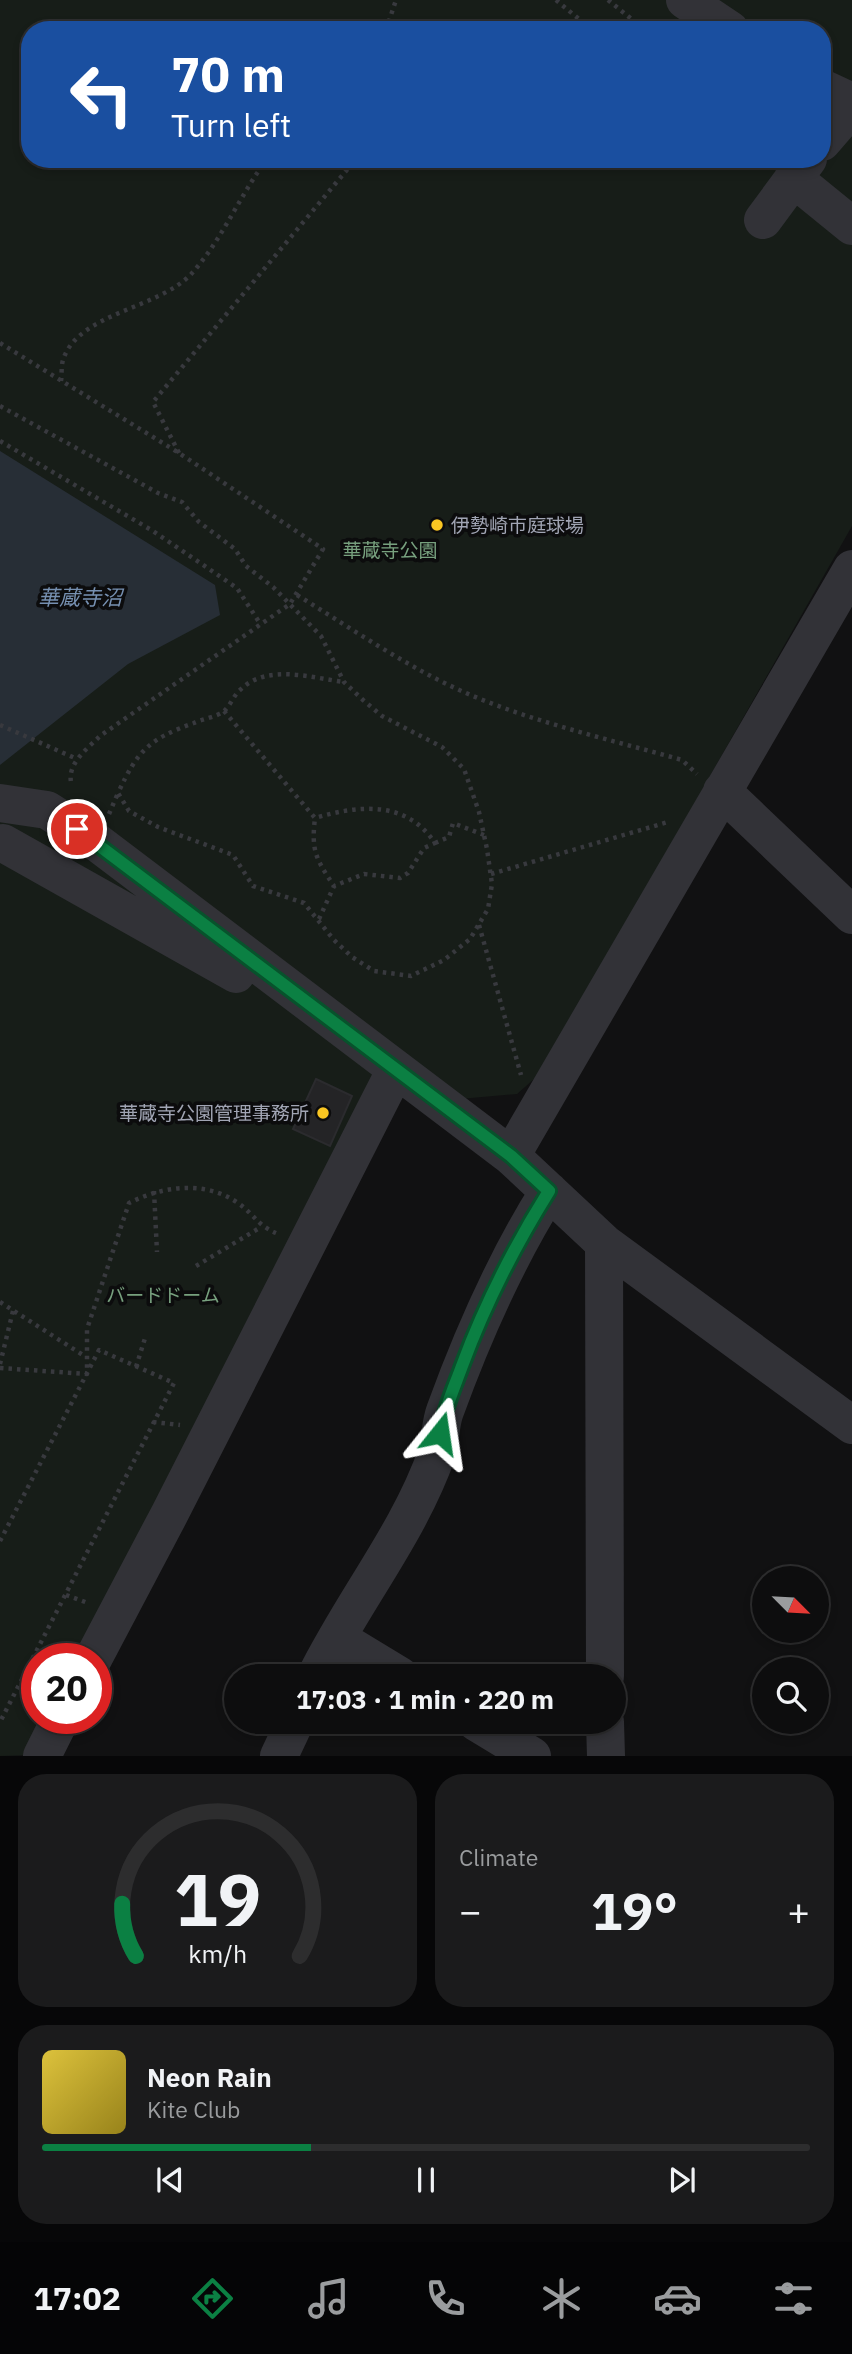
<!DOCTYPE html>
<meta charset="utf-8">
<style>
body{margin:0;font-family:"IBM Plex Sans","Noto Sans JP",sans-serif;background:#1b1b1c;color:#f1f3f6;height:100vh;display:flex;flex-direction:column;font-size:26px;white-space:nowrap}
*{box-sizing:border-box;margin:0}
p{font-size:23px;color:#9a9c9e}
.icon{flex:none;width:38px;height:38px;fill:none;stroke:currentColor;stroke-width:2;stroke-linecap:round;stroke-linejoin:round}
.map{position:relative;height:1756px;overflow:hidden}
.sheet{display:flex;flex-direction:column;gap:18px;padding:18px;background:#070708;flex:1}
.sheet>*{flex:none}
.hud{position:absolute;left:21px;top:21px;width:810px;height:147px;border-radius:28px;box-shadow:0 4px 10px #0003,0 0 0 2px #2d2d2e;background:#1a4fa0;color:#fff;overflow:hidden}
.needle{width:46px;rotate:114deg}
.fabs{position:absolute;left:752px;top:1566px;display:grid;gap:14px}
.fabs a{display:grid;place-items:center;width:77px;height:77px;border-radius:50%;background:#0d0d0e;box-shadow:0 4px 10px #0003,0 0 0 2px #2d2d2e;font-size:35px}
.speed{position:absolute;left:21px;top:1643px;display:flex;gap:14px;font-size:35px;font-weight:700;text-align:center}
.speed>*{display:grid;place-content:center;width:91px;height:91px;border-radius:50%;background:#0d0d0e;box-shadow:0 4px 10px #0003,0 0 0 2px #2d2d2e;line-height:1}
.speed .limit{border:10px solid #d22;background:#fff;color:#111}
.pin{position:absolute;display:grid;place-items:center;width:60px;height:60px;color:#fff;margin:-30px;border:4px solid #fff;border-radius:50%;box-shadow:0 2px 7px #0007}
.me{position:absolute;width:77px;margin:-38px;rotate:15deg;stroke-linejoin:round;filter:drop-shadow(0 0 5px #0008)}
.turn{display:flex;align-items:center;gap:24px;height:147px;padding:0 35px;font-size:32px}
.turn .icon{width:91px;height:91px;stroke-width:2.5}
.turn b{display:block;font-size:49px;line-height:60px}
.big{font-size:52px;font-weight:700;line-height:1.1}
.sheet .tile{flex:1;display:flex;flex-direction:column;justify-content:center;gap:10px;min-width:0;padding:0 24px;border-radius:28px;background:#1b1b1c}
.sheet .dial{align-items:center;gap:0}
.dial svg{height:182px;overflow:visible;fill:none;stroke:#2d2d2e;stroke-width:7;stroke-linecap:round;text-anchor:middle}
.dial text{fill:#f1f3f6;stroke:none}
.song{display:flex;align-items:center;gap:21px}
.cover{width:84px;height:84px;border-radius:10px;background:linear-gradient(135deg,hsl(50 70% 55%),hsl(50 70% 35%))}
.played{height:7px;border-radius:4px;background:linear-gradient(90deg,#0b8043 35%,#2d2d2e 35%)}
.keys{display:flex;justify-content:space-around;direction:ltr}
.heat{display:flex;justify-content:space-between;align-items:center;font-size:38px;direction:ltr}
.sheet .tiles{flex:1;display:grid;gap:18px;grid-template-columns:1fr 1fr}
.tile:last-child{grid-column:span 2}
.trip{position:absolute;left:224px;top:1664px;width:402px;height:70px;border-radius:35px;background:#0d0d0e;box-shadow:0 4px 10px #0003,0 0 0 2px #2d2d2e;font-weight:700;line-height:70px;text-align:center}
.menu{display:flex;height:112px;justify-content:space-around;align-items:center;background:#050506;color:#9a9c9e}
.menu .icon{width:49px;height:49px}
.menu .current{color:#0b8043}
.menu b{font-size:32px;color:#f1f3f6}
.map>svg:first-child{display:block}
</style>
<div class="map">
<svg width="852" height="1756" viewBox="0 0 852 1756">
<rect width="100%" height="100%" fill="#111112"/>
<path fill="#171d18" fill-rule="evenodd" d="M0,0H852V526L542,1072L517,1094L460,1099L391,1049L82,1659H37V1718L52,1719L34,1755L0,1756ZM30,30H822V159H30Z"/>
<path fill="#272e36" d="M0,451L215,585L220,615L128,664L0,765Z"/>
<path fill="#242426" stroke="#2b2b2e" stroke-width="2" d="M316,1079L352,1096L330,1146L293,1129Z"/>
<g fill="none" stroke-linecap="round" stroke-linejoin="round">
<path stroke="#38393e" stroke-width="4.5" stroke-dasharray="3.5 5" stroke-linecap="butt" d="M556,0L592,30
M608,0L645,30
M386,30L396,0
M753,159L756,162L759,159
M0,343L179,453L323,549L290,604L100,736C86,750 65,765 72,786
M61,381C62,375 61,366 63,360C78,312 161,309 193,272C223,238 240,195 267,159
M0,406L158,493L182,502L199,522L235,549L246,566L273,587L321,636L344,682L363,700L382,716L442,747L464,769L479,812L487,849L492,884L488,909L470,939L444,960L411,976L374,971L352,957L334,940L304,903L253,886L233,855L158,827L129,811L118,793C138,750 149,739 194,723C202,719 217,717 224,711C230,706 234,695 240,690C267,663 312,678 344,682
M0,441L153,531L237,588L261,625
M179,453L153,402L356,159
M297,595C354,630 411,670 473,696C540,724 612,740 682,760L697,774
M224,711L315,818C359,805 406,800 435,843L424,848L408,873L400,878L364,874L334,886C316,859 311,851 315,818
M0,725L77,759
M109,814L118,793
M435,843L449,837L453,823L484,835
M491,874L668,822
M319,919L334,886
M479,925L521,1075
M154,1191L157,1252
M196,1266L261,1227
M0,1302L86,1357
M0,1364L13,1311
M136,1367L146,1335
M0,1368L87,1374V1329L129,1203C163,1186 205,1180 238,1203C254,1214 257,1225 276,1233
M153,1422L180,1425
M0,1541L99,1350L174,1383L0,1722
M66,1595L88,1603"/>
<path stroke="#323237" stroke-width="38" d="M685,0L730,30
M822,88L852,102
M822,142L852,107
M793,178L852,226
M763,220L808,159
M722,791L852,915
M0,803L47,810L91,838L511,1156L604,1243L852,1425
M3,843L236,974
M511,1156L852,569
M604,1243L605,1676
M339,1639L400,1676
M93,1659L170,1513L395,1071
M316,1676C353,1601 409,1533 437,1453C441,1439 440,1424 445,1411C473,1334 505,1261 549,1191
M476,1722L532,1756
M605,1722L606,1756
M42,1756L61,1718
M279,1756L295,1722"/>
</g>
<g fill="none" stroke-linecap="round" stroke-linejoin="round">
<g stroke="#07532c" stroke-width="18">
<path id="route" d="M77,829L511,1156L549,1191C514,1247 485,1304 462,1366C454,1388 444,1410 440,1433"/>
</g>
<use href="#route" stroke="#0b8043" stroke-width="12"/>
</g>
<g fill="#f9c622" stroke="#0c0c0d" stroke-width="2.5">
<circle cx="437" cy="525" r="7"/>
<circle cx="323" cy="1113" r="7"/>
</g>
<g text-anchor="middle" stroke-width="7" stroke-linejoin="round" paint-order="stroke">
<g font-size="19" fill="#a1a5b4" stroke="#0c0c0d" text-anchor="start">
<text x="451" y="532">伊勢崎市庭球場</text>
<text x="309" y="1120" text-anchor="end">華蔵寺公園管理事務所</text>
</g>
<g font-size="19" fill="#77a07e" stroke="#0c0c0d">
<text x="390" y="557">華蔵寺公園</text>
<text x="163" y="1302">バードドーム</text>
</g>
<g font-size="21" font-style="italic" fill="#7690b1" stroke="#0c0c0d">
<text x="80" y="605">華蔵寺沼</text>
</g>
</g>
</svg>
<div class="fabs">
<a><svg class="needle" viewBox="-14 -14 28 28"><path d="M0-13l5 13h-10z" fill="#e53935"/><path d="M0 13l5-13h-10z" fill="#9a9c9e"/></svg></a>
<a><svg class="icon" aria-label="search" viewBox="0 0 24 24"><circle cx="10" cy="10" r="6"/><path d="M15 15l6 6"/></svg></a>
</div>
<div class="speed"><div class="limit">20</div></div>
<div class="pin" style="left:77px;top:829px;background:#d93025"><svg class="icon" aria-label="arrive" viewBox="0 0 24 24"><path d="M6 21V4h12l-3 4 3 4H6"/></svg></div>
<svg class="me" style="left:440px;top:1433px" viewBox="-20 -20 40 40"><path d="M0-17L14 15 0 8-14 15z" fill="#0b8043" stroke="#fff" stroke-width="4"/></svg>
<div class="trip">17:03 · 1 min · 220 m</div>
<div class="hud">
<div class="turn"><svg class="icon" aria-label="left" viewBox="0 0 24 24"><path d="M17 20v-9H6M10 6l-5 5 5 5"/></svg><div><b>70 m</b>Turn left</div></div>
</div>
</div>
<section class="sheet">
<div class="tiles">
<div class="tile dial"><svg viewBox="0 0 100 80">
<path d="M14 69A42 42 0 1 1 86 69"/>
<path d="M14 69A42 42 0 0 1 8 46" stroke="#0b8043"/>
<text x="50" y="56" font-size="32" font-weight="700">19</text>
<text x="50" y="72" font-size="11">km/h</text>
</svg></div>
<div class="tile"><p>Climate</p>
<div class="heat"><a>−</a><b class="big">19°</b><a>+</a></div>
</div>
<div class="tile">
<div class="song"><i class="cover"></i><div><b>Neon Rain</b><p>Kite Club</p></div></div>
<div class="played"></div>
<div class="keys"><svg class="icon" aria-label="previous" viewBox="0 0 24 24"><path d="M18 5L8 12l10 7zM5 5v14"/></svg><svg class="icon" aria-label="pause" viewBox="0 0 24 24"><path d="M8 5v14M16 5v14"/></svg><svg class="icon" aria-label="next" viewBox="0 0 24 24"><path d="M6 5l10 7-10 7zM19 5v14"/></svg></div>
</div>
</div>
</section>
<nav class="menu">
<b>17:02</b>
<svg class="icon current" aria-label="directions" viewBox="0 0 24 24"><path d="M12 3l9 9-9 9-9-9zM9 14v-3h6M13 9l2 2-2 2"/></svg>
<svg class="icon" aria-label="music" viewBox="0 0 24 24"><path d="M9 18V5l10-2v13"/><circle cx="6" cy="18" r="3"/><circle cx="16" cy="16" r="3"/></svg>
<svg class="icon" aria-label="phone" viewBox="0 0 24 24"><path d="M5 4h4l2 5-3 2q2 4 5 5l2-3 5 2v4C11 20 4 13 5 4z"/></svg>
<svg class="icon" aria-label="climate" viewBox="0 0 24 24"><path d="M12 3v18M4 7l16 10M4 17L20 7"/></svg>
<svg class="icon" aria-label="car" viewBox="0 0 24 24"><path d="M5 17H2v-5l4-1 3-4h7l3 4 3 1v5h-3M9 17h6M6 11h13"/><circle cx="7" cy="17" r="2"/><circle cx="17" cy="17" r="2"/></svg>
<svg class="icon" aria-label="filters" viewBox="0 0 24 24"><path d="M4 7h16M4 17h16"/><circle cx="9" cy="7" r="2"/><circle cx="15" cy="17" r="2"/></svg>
</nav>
